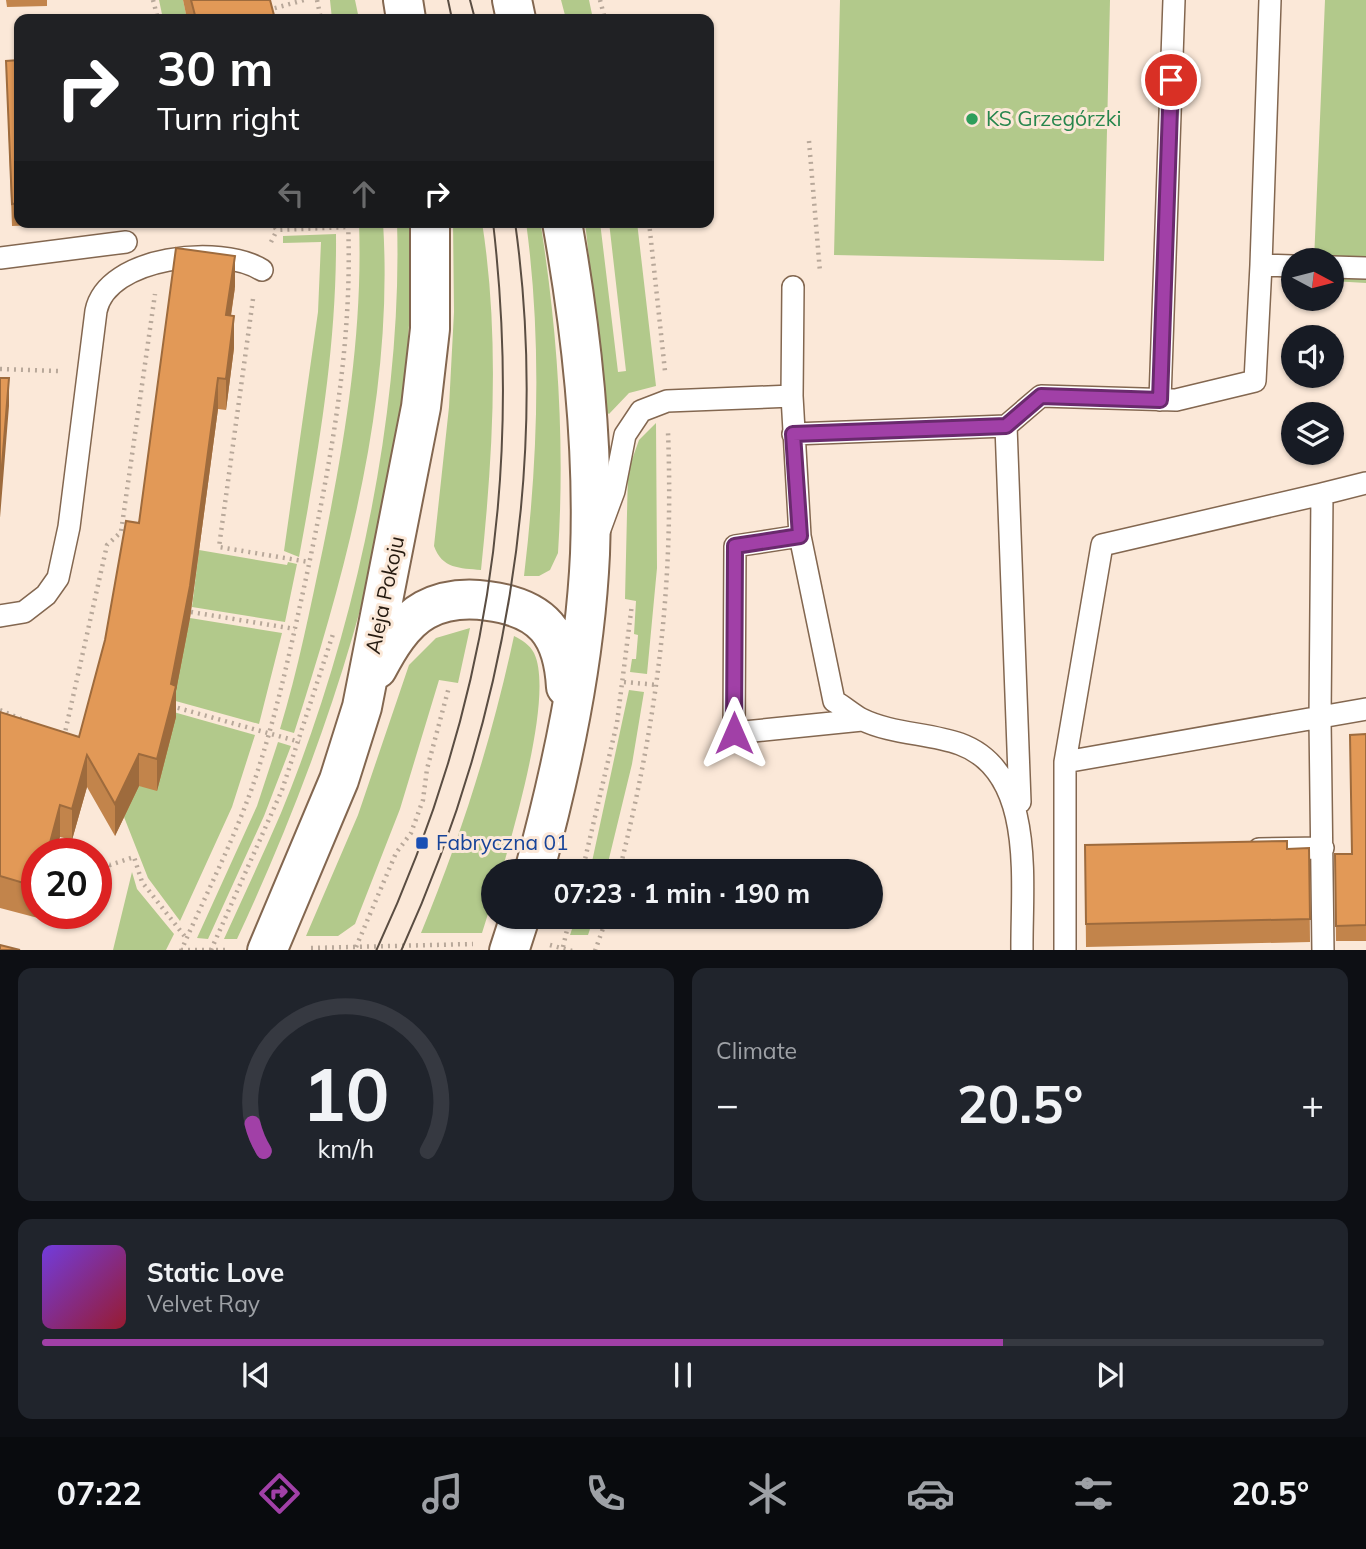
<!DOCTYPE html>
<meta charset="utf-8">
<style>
body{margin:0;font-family:Mulish,sans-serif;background:#20242c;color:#f1f3f6;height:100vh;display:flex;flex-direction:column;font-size:26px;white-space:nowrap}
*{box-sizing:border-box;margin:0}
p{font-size:23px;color:#9ea1a6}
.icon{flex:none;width:38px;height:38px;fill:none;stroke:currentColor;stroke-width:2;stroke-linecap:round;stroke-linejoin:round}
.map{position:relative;height:950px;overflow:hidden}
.panel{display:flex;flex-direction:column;gap:18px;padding:18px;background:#0d0f14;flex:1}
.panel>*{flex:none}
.guide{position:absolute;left:14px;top:14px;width:700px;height:214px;border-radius:14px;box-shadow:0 2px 5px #0004;background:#202124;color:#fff;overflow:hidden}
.needle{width:46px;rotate:97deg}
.buttons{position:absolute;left:1281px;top:248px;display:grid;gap:14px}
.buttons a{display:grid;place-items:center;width:63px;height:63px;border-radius:50%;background:#171b24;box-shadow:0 2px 5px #0004;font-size:35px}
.speed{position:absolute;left:21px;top:838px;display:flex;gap:14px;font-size:35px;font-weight:700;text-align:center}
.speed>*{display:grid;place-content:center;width:91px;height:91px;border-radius:50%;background:#171b24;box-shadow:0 2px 5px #0004;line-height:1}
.speed .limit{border:10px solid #d22;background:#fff;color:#111}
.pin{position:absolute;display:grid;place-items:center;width:60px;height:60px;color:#fff;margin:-30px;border:4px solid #fff;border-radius:50%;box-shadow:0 2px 7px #0007}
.me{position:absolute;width:77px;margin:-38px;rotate:0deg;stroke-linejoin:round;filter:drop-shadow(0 0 5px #0008)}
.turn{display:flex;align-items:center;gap:24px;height:147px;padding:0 28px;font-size:32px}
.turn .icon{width:91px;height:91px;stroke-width:2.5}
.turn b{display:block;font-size:49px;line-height:60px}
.lanes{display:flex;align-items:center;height:66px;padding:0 28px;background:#0003;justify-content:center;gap:35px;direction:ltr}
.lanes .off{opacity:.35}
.big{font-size:52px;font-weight:700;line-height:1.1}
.panel .widget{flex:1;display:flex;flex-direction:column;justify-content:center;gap:10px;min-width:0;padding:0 24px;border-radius:14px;background:#20242c}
.panel .dial{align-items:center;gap:0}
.dial svg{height:182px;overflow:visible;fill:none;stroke:#363941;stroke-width:7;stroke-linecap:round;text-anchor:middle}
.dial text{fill:#f1f3f6;stroke:none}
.song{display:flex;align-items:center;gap:21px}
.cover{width:84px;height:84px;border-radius:10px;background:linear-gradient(135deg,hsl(260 70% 55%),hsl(350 70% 35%))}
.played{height:7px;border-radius:4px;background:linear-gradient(90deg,#a140a7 75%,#363941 75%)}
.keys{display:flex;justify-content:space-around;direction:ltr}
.heat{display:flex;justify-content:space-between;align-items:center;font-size:38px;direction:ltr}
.panel .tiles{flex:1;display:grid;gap:18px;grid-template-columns:1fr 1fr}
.widget:last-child{grid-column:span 2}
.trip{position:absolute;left:481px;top:859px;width:402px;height:70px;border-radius:35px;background:#171b24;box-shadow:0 2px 5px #0004;font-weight:700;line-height:70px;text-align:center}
.menu{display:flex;height:112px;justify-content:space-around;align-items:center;background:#090b0e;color:#9ea1a6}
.menu .icon{width:49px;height:49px}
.menu .active{color:#a140a7}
.menu b{font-size:32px;color:#f1f3f6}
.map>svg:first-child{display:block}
</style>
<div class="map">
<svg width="1366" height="951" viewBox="0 0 1366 951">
<rect width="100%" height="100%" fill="#fbe8d8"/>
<path fill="#b2c98b" d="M159,0H183L186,14L163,19Z
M330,0H355L359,19H332Z
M561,0H589L593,19H566Z
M840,0H1110L1104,261L834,255Z
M1325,0H1366V283L1332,281V261H1314Z
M359,222H383C394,396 347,569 294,733L280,729C298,670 310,609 323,548C345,440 363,333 359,222Z
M397,222H410C420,466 339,720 237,939H224C243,897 263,855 281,813C354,636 403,414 397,222Z
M453,222H482C500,337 493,455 481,570C460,568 442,569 434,546L449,407L454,312Z
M526,222H541V226C558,335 565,443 558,553L550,570L539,576H524C538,459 542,340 526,222Z
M585,222H600L618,372L626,371L609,222H637L656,386L629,393L609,414L606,412Z
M336,234C337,345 319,449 299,557L284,551L318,312L321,242L283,243V236Z
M656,423L657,568L647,674L630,672L632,659H636L638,635L634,634L636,601L625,599L628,471L639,440Z
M199,550L287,565L288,562L297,564L285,622L192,607Z
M190,618L282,633L259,724L172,700Z
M470,628L458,683L439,680L400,809L355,924L338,936H306L358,815L409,665L436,638Z
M514,636C522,640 530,645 534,653C554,694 514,826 502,871L494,872L493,898L482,933H421C461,836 492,739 514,636Z
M629,690L644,692L632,764L606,871H590Z
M170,711L255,735L232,807L180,921L148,878L124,817L133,784L157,790Z
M278,742L291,746L264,816L208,939L197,938L257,806Z
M132,872L137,889L174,934L166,950H113Z
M576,917H594L588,935H570Z"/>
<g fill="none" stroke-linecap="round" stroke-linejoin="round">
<g stroke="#836750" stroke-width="24">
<path id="lane" d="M0,258L126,242
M1261,265L1270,0
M1332,267L1366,268
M793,287L792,396L800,536L834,701C843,706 852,714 861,719C891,734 929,733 960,744C1037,772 1021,885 1022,951
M1160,400L1174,0
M1006,426L1020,802
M793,434L1006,426L1041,396L1176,400L1255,381L1261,265L1293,266
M1322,494L1102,545L1065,762L1366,709
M600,529L614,491L625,435L641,411L667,401L792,396
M800,536L735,546L734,733L862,720
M0,616L24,612L46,595L58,578L69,527L96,311C107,256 221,244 262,270
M1065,762V951
M1259,849L1323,848
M1323,951L1320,719L1322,494L1366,483"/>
</g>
<g stroke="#836750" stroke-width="42">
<path id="secondary" d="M403,0L406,19
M512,0L516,19
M377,669C388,648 403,622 425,610C444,600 467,598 488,601C543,608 563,634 566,687
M534,872C562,768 585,662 590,554C594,447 581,328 562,222
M267,951L339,780L362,707L421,407L430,329V222
M509,951L520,917"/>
</g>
<path stroke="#b8a89a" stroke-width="4.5" stroke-dasharray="2 5" stroke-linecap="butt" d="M153,0L158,19
M317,0L321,19
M600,0L605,19
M268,10L304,0
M183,19L187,18
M809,141L820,272
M270,222L277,230L348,227
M649,222L665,371
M271,242L277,230
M253,299L219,547L309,562
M0,369L59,371
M191,612L295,629
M624,682L658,685
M171,706L300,742
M0,710L28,722
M64,737L107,545L121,532L155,294
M51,848L75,854
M96,860L110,865L134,857L142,882L186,938
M582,872L617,723L632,604
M619,872C657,721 674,587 668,432
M550,945L572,951
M356,947L396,853L411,833L423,800L427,769L449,687
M563,947L570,917
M311,948L473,944
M181,950H229
M211,950L282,790L334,631
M181,951C205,896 233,842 253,785C277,715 292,642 308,569C332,455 353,340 348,222
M595,951L607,917"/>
<use href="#lane" stroke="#fff" stroke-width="21"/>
<use href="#secondary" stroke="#fff" stroke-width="38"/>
<path stroke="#5a4d42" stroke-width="2" d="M448,0L452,19
M470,0L475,19
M376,951C486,715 523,480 493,222
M401,951C504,725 550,470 515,222"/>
</g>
<path fill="#c2844b" d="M6,0H47V6L7,7Z
M183,0H270L275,19H187Z
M19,60V222L89,223L12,226L6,61Z
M235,287L231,316L234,348L226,410L218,409L190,618L176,691V717L157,791L139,786L115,836L87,787L72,840L60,837L37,854V914H39L38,918L0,908V712L79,737L139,523Z
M1366,734V941H1336L1335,854H1352Z
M1085,845L1287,849L1309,848L1310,942L1086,947Z"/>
<path fill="#9e6b3d" d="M235,256V287L226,347V315Z
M234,316V348L226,410V379Z
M9,378V406L0,518V490Z
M218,378V409L190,618L176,691V717L157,791V759L171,684Z
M139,754V786L115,836V804Z
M87,755V787L72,840V809Z
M60,805V837L55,854H47Z"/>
<path fill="#e29957" stroke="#9e6b3d" stroke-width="2" d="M191,0H270L275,19H196Z
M19,60V203L12,204L6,61Z
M176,248L235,256L226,315L234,316L226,379L218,378L190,586L171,684L176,686L157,759L139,754L115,804L87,755L72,809L60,805L47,854H37V887L0,876V712L79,737L105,640L126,521L139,523Z
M0,378H9L0,490Z
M1366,734V925L1336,926L1335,854H1352L1350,735Z
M1287,841V849L1309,848L1310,919L1086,924L1085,845Z
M0,945L20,950H0Z"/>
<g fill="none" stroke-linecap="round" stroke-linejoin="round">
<g stroke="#692a6d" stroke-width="18">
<path id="route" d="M734,733L735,546L800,536L793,434L1006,426L1041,396L1160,400L1171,80"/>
</g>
<use href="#route" stroke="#a140a7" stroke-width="12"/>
</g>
<circle fill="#2e9e5b" stroke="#fbe8d8" stroke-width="2.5" cx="972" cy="119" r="7"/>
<rect fill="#1a4fb4" stroke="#fbe8d8" stroke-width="2.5" x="415" y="836" width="14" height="14" rx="3.5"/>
<g text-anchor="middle" stroke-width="6" stroke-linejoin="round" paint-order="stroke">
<g font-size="21" fill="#27864d" stroke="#fbe8d8" text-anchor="start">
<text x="986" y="126">KS Grzegórzki</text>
</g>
<g font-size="21" fill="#251a10" stroke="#fbe8d8">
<text transform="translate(385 595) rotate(-78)" y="7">Aleja Pokoju</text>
</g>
<g font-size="21" fill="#164399" stroke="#fbe8d8" text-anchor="start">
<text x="436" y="850">Fabryczna 01</text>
</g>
</g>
</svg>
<div class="buttons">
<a><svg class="needle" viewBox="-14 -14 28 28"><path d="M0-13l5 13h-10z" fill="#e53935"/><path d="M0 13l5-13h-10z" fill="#9ea1a6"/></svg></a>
<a><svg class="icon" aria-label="sound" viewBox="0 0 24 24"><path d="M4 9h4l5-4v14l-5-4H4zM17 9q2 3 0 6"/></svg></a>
<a><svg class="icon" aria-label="layers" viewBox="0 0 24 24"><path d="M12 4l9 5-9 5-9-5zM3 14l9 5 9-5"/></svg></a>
</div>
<div class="speed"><div class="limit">20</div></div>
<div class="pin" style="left:1171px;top:80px;background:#d93025"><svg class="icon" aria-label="arrive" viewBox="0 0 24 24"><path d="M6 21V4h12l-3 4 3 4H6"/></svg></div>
<svg class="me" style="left:734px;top:733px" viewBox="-20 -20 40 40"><path d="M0-17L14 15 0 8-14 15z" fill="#a140a7" stroke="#fff" stroke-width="4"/></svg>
<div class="trip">07:23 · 1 min · 190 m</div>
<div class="guide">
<div class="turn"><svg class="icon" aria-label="right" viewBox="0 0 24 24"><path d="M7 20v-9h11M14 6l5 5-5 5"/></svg><div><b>30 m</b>Turn right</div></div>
<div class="lanes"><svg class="icon off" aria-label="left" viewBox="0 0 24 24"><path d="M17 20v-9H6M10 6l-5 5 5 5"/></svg><svg class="icon off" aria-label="ahead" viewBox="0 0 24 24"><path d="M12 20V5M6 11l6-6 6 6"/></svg><svg class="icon" aria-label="right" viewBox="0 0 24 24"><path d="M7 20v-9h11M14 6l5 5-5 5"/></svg></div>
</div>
</div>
<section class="panel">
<div class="tiles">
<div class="widget dial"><svg viewBox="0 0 100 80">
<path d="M14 69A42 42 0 1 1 86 69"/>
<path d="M14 69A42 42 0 0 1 9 57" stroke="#a140a7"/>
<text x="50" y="56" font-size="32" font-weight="700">10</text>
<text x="50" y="72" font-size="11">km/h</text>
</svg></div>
<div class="widget"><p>Climate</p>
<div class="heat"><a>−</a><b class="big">20.5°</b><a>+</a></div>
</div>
<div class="widget">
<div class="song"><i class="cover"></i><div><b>Static Love</b><p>Velvet Ray</p></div></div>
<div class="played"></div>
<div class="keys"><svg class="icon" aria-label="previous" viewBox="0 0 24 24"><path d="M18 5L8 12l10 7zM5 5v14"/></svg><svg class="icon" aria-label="pause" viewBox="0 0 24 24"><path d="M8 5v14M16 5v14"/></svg><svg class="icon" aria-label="next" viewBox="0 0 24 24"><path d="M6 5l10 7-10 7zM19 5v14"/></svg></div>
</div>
</div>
</section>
<nav class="menu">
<b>07:22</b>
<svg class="icon active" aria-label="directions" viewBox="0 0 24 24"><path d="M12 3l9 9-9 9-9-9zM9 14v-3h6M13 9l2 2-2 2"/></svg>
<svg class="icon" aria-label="music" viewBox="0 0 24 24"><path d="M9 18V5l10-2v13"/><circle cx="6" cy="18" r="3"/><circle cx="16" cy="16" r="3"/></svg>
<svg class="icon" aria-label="phone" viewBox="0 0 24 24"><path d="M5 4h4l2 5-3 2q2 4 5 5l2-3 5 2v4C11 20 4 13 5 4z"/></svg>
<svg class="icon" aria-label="climate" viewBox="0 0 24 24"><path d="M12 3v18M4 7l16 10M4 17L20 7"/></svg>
<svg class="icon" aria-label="car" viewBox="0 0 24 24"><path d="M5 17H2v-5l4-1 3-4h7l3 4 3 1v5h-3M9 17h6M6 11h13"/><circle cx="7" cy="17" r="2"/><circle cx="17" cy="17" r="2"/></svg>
<svg class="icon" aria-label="filters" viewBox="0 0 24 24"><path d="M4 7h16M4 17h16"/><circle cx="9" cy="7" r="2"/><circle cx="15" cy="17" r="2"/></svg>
<b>20.5°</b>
</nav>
